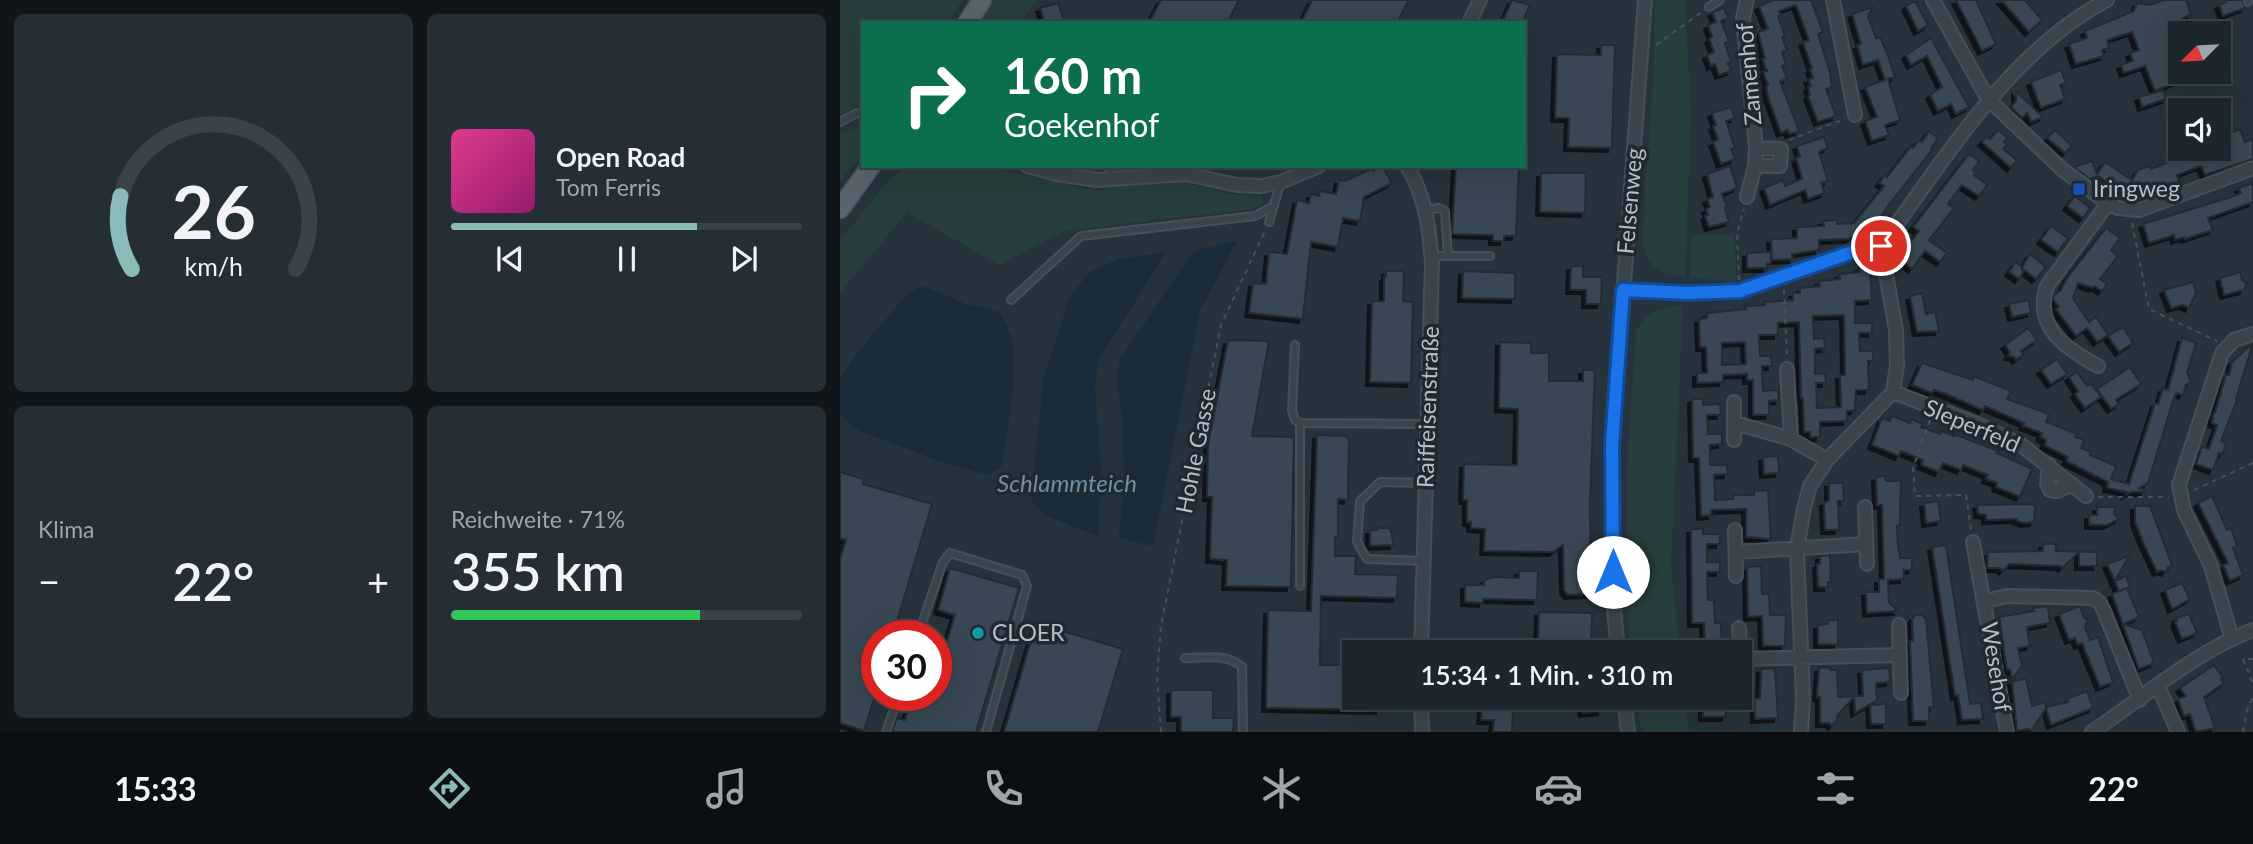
<!DOCTYPE html>
<html lang="de">
<meta charset="utf-8">
<style>
body{margin:0;font-family:Lato,sans-serif;background:#252e35;color:#f1f3f6;height:100vh;display:flex;flex-direction:column;font-size:26px;white-space:nowrap}
*{box-sizing:border-box;margin:0}
p{font-size:23px;color:#a0a5aa}
.icon{flex:none;width:38px;height:38px;fill:none;stroke:currentColor;stroke-width:2;stroke-linecap:round;stroke-linejoin:round}
.map{position:relative;flex:1;overflow:hidden}
.drawer{display:flex;flex-direction:column;gap:14px;padding:14px;background:#0f1519;width:840px}
.drawer>*{flex:none}
.top-card{position:absolute;left:21px;top:21px;width:665px;height:147px;border-radius:0px;box-shadow:0 7px 28px #0002,0 0 0 2px #3a4349;background:#0b6e4f;color:#fff;overflow:hidden}
.needle{width:46px;rotate:246deg}
.buttons{position:absolute;left:1328px;top:21px;display:grid;gap:14px}
.buttons a{display:grid;place-items:center;width:63px;height:63px;border-radius:0px;background:#1c262d;box-shadow:0 7px 28px #0002,0 0 0 2px #3a4349;font-size:35px}
.speed{position:absolute;left:21px;top:620px;display:flex;gap:14px;font-size:35px;font-weight:700;text-align:center}
.speed>*{display:grid;place-content:center;width:91px;height:91px;border-radius:50%;background:#1c262d;box-shadow:0 7px 28px #0002,0 0 0 2px #3a4349;line-height:1}
.speed .limit{border:10px solid #d22;background:#fff;color:#111}
.pin{position:absolute;display:grid;place-items:center;width:60px;height:60px;color:#fff;margin:-30px;border:4px solid #fff;border-radius:50%;box-shadow:0 2px 7px #0007}
.me{position:absolute;width:77px;margin:-38px;rotate:0deg;stroke-linejoin:round;filter:drop-shadow(0 0 5px #0008)}
.turn{display:flex;align-items:center;gap:24px;height:147px;padding:0 28px;font-size:32px}
.turn .icon{width:91px;height:91px;stroke-width:2.5}
.turn b{display:block;font-size:49px;line-height:60px}
.big{font-size:52px;font-weight:600;line-height:1.1}
.drawer .widget{flex:1;display:flex;flex-direction:column;justify-content:center;gap:10px;min-width:0;padding:0 24px;border-radius:10px;background:#252e35}
.drawer .dial{align-items:center;gap:0}
.dial svg{height:182px;overflow:visible;fill:none;stroke:#3a4349;stroke-width:7;stroke-linecap:round;text-anchor:middle}
.dial text{fill:#f1f3f6;stroke:none}
.song{display:flex;align-items:center;gap:21px}
.cover{width:84px;height:84px;border-radius:10px;background:linear-gradient(135deg,hsl(330 70% 55%),hsl(320 70% 35%))}
.played{height:7px;border-radius:4px;background:linear-gradient(90deg,#8bbbb9 70%,#3a4349 70%)}
.keys{display:flex;justify-content:space-around;direction:ltr}
.heat{display:flex;justify-content:space-between;align-items:center;font-size:38px;direction:ltr}
.charge{height:10px;border-radius:5px;background:linear-gradient(90deg,#34c759 71%,#3a4349 0)}
.drawer .tiles{flex:1;display:grid;gap:14px;grid-template-columns:repeat(2,1fr)}
.trip{position:absolute;left:502px;top:640px;width:410px;height:70px;border-radius:0px;background:#1c262d;box-shadow:0 7px 28px #0002,0 0 0 2px #3a4349;font-weight:600;line-height:70px;text-align:center}
.tab-bar{display:flex;height:112px;justify-content:space-around;align-items:center;background:#0b0f12;color:#a0a5aa}
.tab-bar .icon{width:49px;height:49px}
.tab-bar .active{color:#8bbbb9}
.tab-bar b{font-size:32px;color:#f1f3f6}
main{display:flex;flex:1;min-height:0}
.map>svg:first-child{display:block}
</style>
<main>
<section class="drawer">
<div class="tiles">
<div class="widget dial"><svg viewBox="0 0 100 80">
<path d="M14 69A42 42 0 1 1 86 69"/>
<path d="M14 69A42 42 0 0 1 9 37" stroke="#8bbbb9"/>
<text x="50" y="56" font-size="32" font-weight="700">26</text>
<text x="50" y="72" font-size="11">km/h</text>
</svg></div>
<div class="widget">
<div class="song"><i class="cover"></i><div><b>Open Road</b><p>Tom Ferris</p></div></div>
<div class="played"></div>
<div class="keys"><svg class="icon" aria-label="previous" viewBox="0 0 24 24"><path d="M18 5L8 12l10 7zM5 5v14"/></svg><svg class="icon" aria-label="pause" viewBox="0 0 24 24"><path d="M8 5v14M16 5v14"/></svg><svg class="icon" aria-label="next" viewBox="0 0 24 24"><path d="M6 5l10 7-10 7zM19 5v14"/></svg></div>
</div>
<div class="widget"><p>Klima</p>
<div class="heat"><a>−</a><b class="big">22°</b><a>+</a></div>
</div>
<div class="widget"><p>Reichweite · 71%</p><b class="big">355 km</b><div class="charge"></div></div>
</div>
</section>
<div class="map">
<svg width="1413" height="732" viewBox="0 0 1413 732">
<defs>
<filter id="shadow"><feDropShadow dx="-4" dy="4" stdDeviation="0" flood-color="#0009"/></filter>
</defs>
<rect width="100%" height="100%" fill="#26333c"/>
<path fill="#283d3d" d="M0,0H122L109,23H23V102L0,115Z
M152,0H197L181,23H139Z
M815,0H845L851,113L845,277C818,271 810,271 802,243L814,62Z
M15,128H23V152L0,181V133Z
M66,166H145L252,190L340,181L395,195L423,196V203L411,209L224,231L159,265L67,212L0,293V240L50,179Z
M851,235H894L897,283L850,277Z
M843,305L831,566L840,653H790L787,592V466L796,331C809,309 819,309 843,305Z
M796,698H845L849,732H806L801,728Z"/>
<path fill="#1a2b39" d="M397,241L360,311L313,547L279,537L284,480L283,425L277,387L279,361L352,253L362,249Z
M326,252L258,361L255,389L261,470L258,536L206,516L191,500L203,381L229,299L249,272L279,259Z
M83,286L126,304L159,311C164,321 170,330 172,341C179,373 166,434 161,468L146,475L97,460L15,429L0,414V378L15,356L67,294Z"/>
<path fill="#394752" stroke="#212b33" stroke-width="2" fill-rule="evenodd" filter="url(#shadow)" d="M321,0H399L387,23H309Z
M472,0H569L557,23H461Z
M672,0L690,5L682,23H662Z
M934,0H971L983,32L978,34L990,72L992,87L986,89L996,116L978,122L968,96L970,95L968,87L971,86L968,79L973,78L970,69L972,68L963,42L969,40L956,5L939,11L941,15L938,16L945,36L942,37L947,50L942,52L946,65L942,66L947,79L940,81L959,131L949,134L948,130L941,133L928,97L926,86L928,85L923,72L927,71L922,59L925,58L918,32L928,29L919,6Z
M1116,0H1136L1156,44L1142,51Z
M1161,0H1185L1202,20L1189,32Z
M1324,0H1346L1351,14L1334,23L1340,43L1328,47L1339,81L1315,91L1305,66L1284,73L1281,65L1293,61L1290,53L1299,50L1292,32L1267,40L1269,48L1262,50L1264,56L1236,64L1229,44L1247,38L1245,31L1294,11L1297,3L1310,5Z
M1386,0H1402L1405,8L1383,16L1379,5L1386,2Z
M1075,1L1088,25L1078,31L1066,6Z
M218,3L225,23H205L200,8Z
M1033,7L1028,16L1036,38L1040,37L1048,56L1055,77L1048,79L1060,120L1045,125L1049,135L1032,141L1025,121L1037,117L1025,87L1045,80L1038,60L1023,65L1017,45L1021,44L1012,14Z
M884,8L888,18L881,21L889,41L885,43L891,61L888,63L891,71L879,75L875,64L871,66L867,55L874,52L869,39L872,37L868,25L876,22L872,12Z
M1091,38L1129,107L1116,114L1111,104L1098,111L1090,95L1102,87L1087,56L1071,65L1066,55Z
M761,45H775L772,148L728,147L729,118H715L717,54L761,55Z
M1221,70L1226,83L1220,85L1225,99L1201,108L1191,82Z
M1323,90L1326,99L1302,107L1299,97Z
M1176,91L1178,93L1203,117L1191,122L1187,113L1182,118L1171,107L1176,101Z
M891,107L895,118L886,121L895,148L891,149L895,159L881,164L873,142L878,140L873,126L876,125L872,113Z
M1400,129L1405,142L1413,139V159L1365,175L1361,166L1337,175L1340,184L1321,191L1320,189L1303,198L1284,191L1267,180L1266,182L1258,176L1250,179L1234,167L1252,161L1257,174L1265,162L1292,180L1298,170L1310,166L1311,169L1340,158L1351,153L1349,149H1379V144L1387,142L1384,135Z
M1158,130L1168,138L1164,142L1167,145L1163,149L1177,160L1171,168L1142,142L1146,137L1150,139Z
M1215,130L1232,146L1225,153L1207,138Z
M1089,131L1098,138L1091,149L1092,150L1048,206L1036,225L1034,223L1009,239L979,240V250L952,254L953,259L932,260L931,239L957,238V227L984,226L983,221L997,220V224L1014,223L1044,186L1039,183L1045,175L1047,177L1071,146L1073,148L1079,140L1082,142Z
M984,137L988,148L979,152L988,181L981,183L985,193L968,199L965,190L930,205L924,188L943,180L945,186L962,179L956,158L960,157L957,146Z
M1129,154L1139,161L1133,170L1136,172L1134,175L1147,185L1139,196L1122,185L1108,204L1114,208L1089,240L1107,253L1100,262L1085,251L1072,269L1058,258L1079,231L1073,227Z
M542,166L552,183L524,197L520,221L503,218L498,247L471,242L463,319L409,313L413,283L426,284L429,252L447,254L457,200L469,203L471,194L479,196L480,191L496,194L499,180L505,181L531,169L533,171Z
M616,166H679L676,236H664V241H653V235L612,234Z
M890,166L897,188L882,194L887,207L885,208L889,222L869,227L865,216L868,215L866,209L870,207L867,199L873,197L867,174Z
M701,173H746L745,213L700,212Z
M1413,183V202L1368,218L1373,230L1345,239L1344,237L1335,240L1334,235L1309,243L1303,224L1394,196L1401,193L1399,188Z
M1235,196L1250,208L1243,218L1227,206Z
M1211,226L1228,238L1218,252L1201,240Z
M1266,228L1280,238L1271,250L1278,256L1260,279L1267,284L1262,291L1254,286L1253,288L1238,283L1233,298L1249,322L1256,317L1268,335L1257,342L1247,328L1236,336L1216,309L1219,307L1213,299L1214,295L1221,290L1227,278Z
M931,252V263L927,264V268H907V253Z
M1190,254L1206,267L1196,279L1182,268L1183,273L1179,279L1169,272L1176,262L1182,267Z
M731,266H743V277H762L761,304H746V290H730Z
M1019,267H1030L1032,300L1015,301V323H1032V333H1019L1020,351H1033V361H1028L1029,390H1016L1015,410L1007,411V421L980,422V437H970V432H964L963,398H961L959,322L938,323V335H919L920,356H931L932,366H922L923,391L938,390L939,400L929,401V415H913V380H907V374L883,375V382L857,383V373H867L866,347H860L859,319L867,318V313L906,309V306L925,305V302L953,300V293H960V288L980,286L979,281L1000,279L999,274L1019,272ZM1004,315L1005,375H1000L1001,407L977,408L976,383H986L985,373L975,374V349L985,348L984,338L974,339L973,316ZM905,342L906,364L882,365V343Z
M546,271H564L563,301L573,302L571,383L530,382L532,301H544V277H546Z
M623,271L675,273V299L622,298Z
M1400,272L1402,280L1407,283L1404,290L1384,295L1380,278Z
M1353,282L1356,293L1349,308L1343,305L1331,308L1324,290Z
M1082,293L1086,314L1095,312L1099,331L1077,332L1070,296Z
M1189,300L1191,313L1172,317L1169,304Z
M1283,327L1293,343L1279,352L1268,336Z
M1188,328L1197,340L1181,351L1184,354L1176,360L1174,357L1168,356L1170,352L1165,345Z
M1342,338L1356,343L1347,373L1351,382L1346,385L1343,395L1337,393L1334,398L1308,483L1299,488L1305,490V492H1291L1286,495L1287,492L1267,488L1268,482L1226,461L1228,457L1204,445L1206,440L1200,437L1202,433L1183,426L1184,423L1145,406L1143,410L1106,394L1094,390L1092,393L1072,385L1082,363L1133,380L1134,376L1171,391L1167,399L1209,414L1206,422L1237,434L1235,437L1244,440L1241,448L1251,452L1250,455L1276,466L1271,479L1289,484L1315,403L1318,404L1323,388L1328,390Z
M388,340L429,341L412,436L454,437L451,587L386,586L387,560L370,559L372,497H367L368,444Z
M660,342L691,343V353H709V381H743V370H755L750,503L751,594L728,595L724,590L723,545L713,552L644,551L645,529L631,528V522H627V500H623L624,464L677,465L678,409L659,408Z
M1413,343L1396,399L1397,400L1381,441L1386,443L1383,454L1379,453L1373,470L1356,464L1362,447L1369,449L1377,425L1372,423L1373,414L1375,413L1386,374L1389,375L1392,362Z
M1217,359L1227,374L1211,384L1201,370Z
M1290,367L1301,384L1276,400L1279,404L1271,409L1257,389Z
M1237,372L1247,386L1251,384L1261,397L1245,408L1235,394L1238,391L1229,377Z
M852,399H863V405L880,404L881,415H867L868,434H882V444L870,445V465H887L888,474L874,475L875,500L893,499V495H914V491L928,490L931,539L906,537V509L871,510L872,515L861,516L859,458H853Z
M1052,416L1070,423L1071,419L1083,424L1081,427L1100,434L1101,431L1114,436V434L1158,451L1157,453L1192,469L1180,497L1156,487L1157,483L1146,479L1148,475L1123,465L1121,470L1103,463L1099,472L1081,465L1083,460L1061,451L1059,456L1032,445L1042,418L1050,421Z
M477,435L506,436L509,439L508,500L498,499V537H495V556H516L515,574L558,575L557,598L481,596L480,665H514V698H541L540,710L426,708L428,610L471,611Z
M938,456L939,473L924,474L923,457Z
M0,472L24,479L23,484L92,504L53,635H37V689L24,731L0,723V559L6,540L0,538Z
M1045,476L1046,481H1061L1060,525L1057,526L1058,544L1060,558H1072V570H1064V579L1048,580L1049,602L1058,611L1027,613L1026,592H1039V579H1044L1042,505H1037L1036,477Z
M989,483H1003L1004,501H998L999,530H985L984,502L989,501Z
M1372,496L1387,530L1391,528L1397,546L1393,548L1403,575L1390,581L1383,565L1388,563L1358,503Z
M1098,501L1101,521L1086,523L1084,503Z
M1190,504L1195,506L1194,522L1184,523L1177,521V519L1146,520V515L1138,514L1137,505Z
M1295,506H1310L1332,565L1328,567L1326,572L1321,570L1317,572L1303,542L1295,522Z
M1257,507H1275L1274,514L1279,519L1267,525H1249V515H1257Z
M537,528H550L554,545L530,546V530H537Z
M851,529H863V534H880V544H867V562H880V572H867L868,600H874L875,623H881L882,649L865,650L864,623H852Z
M1203,544H1216V551L1257,552V566H1239V552L1222,568L1220,566L1169,564L1163,571L1160,568H1147L1148,552L1203,551Z
M1106,545L1130,704L1141,703L1143,719L1122,720L1118,695L1115,696L1092,547Z
M990,555L991,582H988V587H978L977,564H980V556Z
M1289,556L1275,581L1286,576L1290,587L1279,591L1267,564Z
M921,566L922,594H929L930,615H946L945,646H923L922,616L908,617L907,567Z
M110,568L179,588L136,732H52L57,718L65,720L72,695H96V652L103,654L115,615L98,610Z
M679,571H698L697,600L643,599V603L625,602V585H644V580L653,577L679,578Z
M1342,583L1350,599L1332,609L1325,590Z
M1287,588L1299,617L1283,624L1302,630L1314,663L1299,669L1272,594Z
M1208,606L1210,623L1187,627L1190,646L1178,648L1181,662L1183,664L1172,680L1170,669L1167,670L1159,617L1194,611L1193,608Z
M1240,606L1244,618L1248,620L1245,627L1250,640L1258,637L1273,682L1260,687L1242,643L1238,645L1235,638L1229,640L1219,614Z
M699,612L752,613L751,649L698,648Z
M1349,614L1357,633L1342,639L1335,622L1337,621L1336,618Z
M1076,615H1082L1086,619L1094,707H1089V721H1073L1070,641H1073L1072,619Z
M988,620H998V645L978,644V625L988,624Z
M196,623L283,649L258,732H164Z
M1374,665L1383,678L1381,680L1384,683L1364,697L1375,728L1356,732L1350,714L1344,716L1342,711L1338,699L1346,696L1340,688Z
M988,667L991,670H997L998,697L1023,696L1022,670L1049,668L1050,682L1036,683L1037,700L1015,713L1014,697L997,716V720L992,726L989,723H980V697H977L979,668Z
M935,668L938,718L915,719L914,698H920L921,669Z
M1186,679L1192,706L1205,702L1206,707L1228,702L1227,699L1247,691L1253,708L1211,725L1206,708L1191,731L1188,729L1177,731L1172,681Z
M331,690H373V718H394L393,732H341V717H331Z
M741,698H760L762,711L743,713Z
M863,698H885L886,717H863Z
M1046,704V724H1031L1030,705Z
M642,709L673,710L672,732H653L654,720H641Z"/>
<g fill="none" stroke-linecap="round" stroke-linejoin="round">
<g stroke="#465058" stroke-width="10">
<path id="lane" d="M1408,0V2
M869,7L880,0
M0,122L17,113H23
M270,166L271,179
M587,210L599,208L605,211L608,256
M429,222L440,184
M592,256H650
M171,300L241,236L415,216L434,206
M455,345L452,411L455,420L460,423L588,424
M584,561L527,559L517,542L520,501L540,482L586,483
M460,586V423
M78,635L103,562L110,553L182,575L187,586L146,732
M345,658C364,658 387,653 402,667L403,732
M46,732L59,695"/>
</g>
<g stroke="#465058" stroke-width="16">
<path id="street" d="M907,0L903,18L916,148L915,166L907,197
M993,0L1015,115
M1093,0L1148,99L1223,170L1268,203L1278,208L1299,210L1413,168
M629,23L640,0
M187,166L217,174L257,180L346,174L397,185L421,186L441,182L479,166
M567,166C586,197 589,227 592,262L581,653
M915,166H940L941,149L916,148
M783,290L847,293L900,291L1022,249L1041,246
M1258,366C1226,349 1193,327 1207,286L1268,203
M947,369L951,439
M1053,392L1137,424L1180,444L1246,496
M894,402V440
M895,423L951,439L987,460
M1209,465L1207,484L1210,490L1217,491L1232,484
M1025,507L1027,564
M895,530L896,576
M1133,542L1167,732
M896,552L1026,544
M1145,601L1167,596L1253,598L1260,603L1264,611L1300,700
M1059,625L1061,693
M899,628L903,691
M1392,639L1371,566L1344,510L1339,485L1382,353L1394,340L1413,334
M778,653L773,597L772,445L805,0
M901,659L1060,655
M1318,686L1338,732
M581,698L582,732
M784,698L788,732
M961,732L963,701L957,549L964,508L970,486L987,460L1053,392L1057,365L1056,330L1041,246C1104,160 1170,51 1267,0
M1252,732C1304,697 1353,653 1413,630"/>
</g>
<g stroke="#465058" stroke-width="21">
<path id="primary" d="M127,23L142,0
M0,209L31,166"/>
</g>
<path stroke="#415554" stroke-width="2" stroke-dasharray="5 5" stroke-linecap="butt" d="M816,45L862,12
M949,140L1002,120
M1292,223L1309,309L1377,341
M899,280L897,233L904,209
M944,289L947,357
M1090,420L1073,468L1075,496L1126,495L1131,530
M1354,490L1413,463
M1258,497H1329
M1413,659H1403L1413,684
M321,732L317,676L321,626L381,325L425,231
M1403,732L1407,710L1413,697"/>
<use href="#lane" stroke="#3a444c" stroke-width="6"/>
<use href="#street" stroke="#3a444c" stroke-width="12"/>
<use href="#primary" stroke="#58636c" stroke-width="18"/>
</g>
<g fill="none" stroke-linecap="round" stroke-linejoin="round">
<g stroke="#114b97" stroke-width="18">
<path id="route" d="M773,572L772,445L783,290L847,293L900,291L1021,249L1041,246"/>
</g>
<use href="#route" stroke="#1a73e8" stroke-width="12"/>
</g>
<rect fill="#1a4fb4" stroke="#1f2931" stroke-width="2.5" x="1232" y="182" width="14" height="14" rx="3.5"/>
<circle fill="#0f9aa8" stroke="#1f2931" stroke-width="2.5" cx="138" cy="633" r="7"/>
<g text-anchor="middle" stroke-width="7" stroke-linejoin="round" paint-order="stroke">
<g font-size="23" fill="#b6bfc7" stroke="#1f2931">
<text transform="translate(909 74) rotate(-95)" y="8">Zamenhof</text>
<text transform="translate(790 201) rotate(-85)" y="8">Felsenweg</text>
<text transform="translate(588 407) rotate(-88)" y="8">Raiffeisenstraße</text>
<text transform="translate(1132 426) rotate(23)" y="8">Sleperfeld</text>
<text transform="translate(356 451) rotate(-79)" y="8">Hohle Gasse</text>
<text transform="translate(1156 667) rotate(81)" y="8">Wesehof</text>
</g>
<g font-size="23" fill="#b6bfc7" stroke="#1f2931" text-anchor="start">
<text x="1253" y="197">Iringweg</text>
<text x="152" y="641">CLOER</text>
</g>
<g font-size="24" font-style="italic" fill="#728ea3" stroke="#1f2931">
<text x="227" y="492">Schlammteich</text>
</g>
</g>
</svg>
<div class="buttons">
<a><svg class="needle" viewBox="-14 -14 28 28"><path d="M0-13l5 13h-10z" fill="#e53935"/><path d="M0 13l5-13h-10z" fill="#a0a5aa"/></svg></a>
<a><svg class="icon" aria-label="sound" viewBox="0 0 24 24"><path d="M4 9h4l5-4v14l-5-4H4zM17 9q2 3 0 6"/></svg></a>
</div>
<div class="speed"><div class="limit">30</div></div>
<div class="pin" style="left:1041px;top:246px;background:#d93025"><svg class="icon" aria-label="arrive" viewBox="0 0 24 24"><path d="M6 21V4h12l-3 4 3 4H6"/></svg></div>
<svg class="me" style="left:773px;top:572px" viewBox="-20 -20 40 40"><circle r="19" fill="#fff"/><path d="M0-13L10 11 0 6-10 11z" fill="#1a73e8"/></svg>
<div class="trip">15:34 · 1 Min. · 310 m</div>
<div class="top-card">
<div class="turn"><svg class="icon" aria-label="right" viewBox="0 0 24 24"><path d="M7 20v-9h11M14 6l5 5-5 5"/></svg><div><b>160 m</b>Goekenhof</div></div>
</div>
</div>
</main>
<nav class="tab-bar">
<b>15:33</b>
<svg class="icon active" aria-label="directions" viewBox="0 0 24 24"><path d="M12 3l9 9-9 9-9-9zM9 14v-3h6M13 9l2 2-2 2"/></svg>
<svg class="icon" aria-label="music" viewBox="0 0 24 24"><path d="M9 18V5l10-2v13"/><circle cx="6" cy="18" r="3"/><circle cx="16" cy="16" r="3"/></svg>
<svg class="icon" aria-label="phone" viewBox="0 0 24 24"><path d="M5 4h4l2 5-3 2q2 4 5 5l2-3 5 2v4C11 20 4 13 5 4z"/></svg>
<svg class="icon" aria-label="climate" viewBox="0 0 24 24"><path d="M12 3v18M4 7l16 10M4 17L20 7"/></svg>
<svg class="icon" aria-label="car" viewBox="0 0 24 24"><path d="M5 17H2v-5l4-1 3-4h7l3 4 3 1v5h-3M9 17h6M6 11h13"/><circle cx="7" cy="17" r="2"/><circle cx="17" cy="17" r="2"/></svg>
<svg class="icon" aria-label="filters" viewBox="0 0 24 24"><path d="M4 7h16M4 17h16"/><circle cx="9" cy="7" r="2"/><circle cx="15" cy="17" r="2"/></svg>
<b>22°</b>
</nav>
